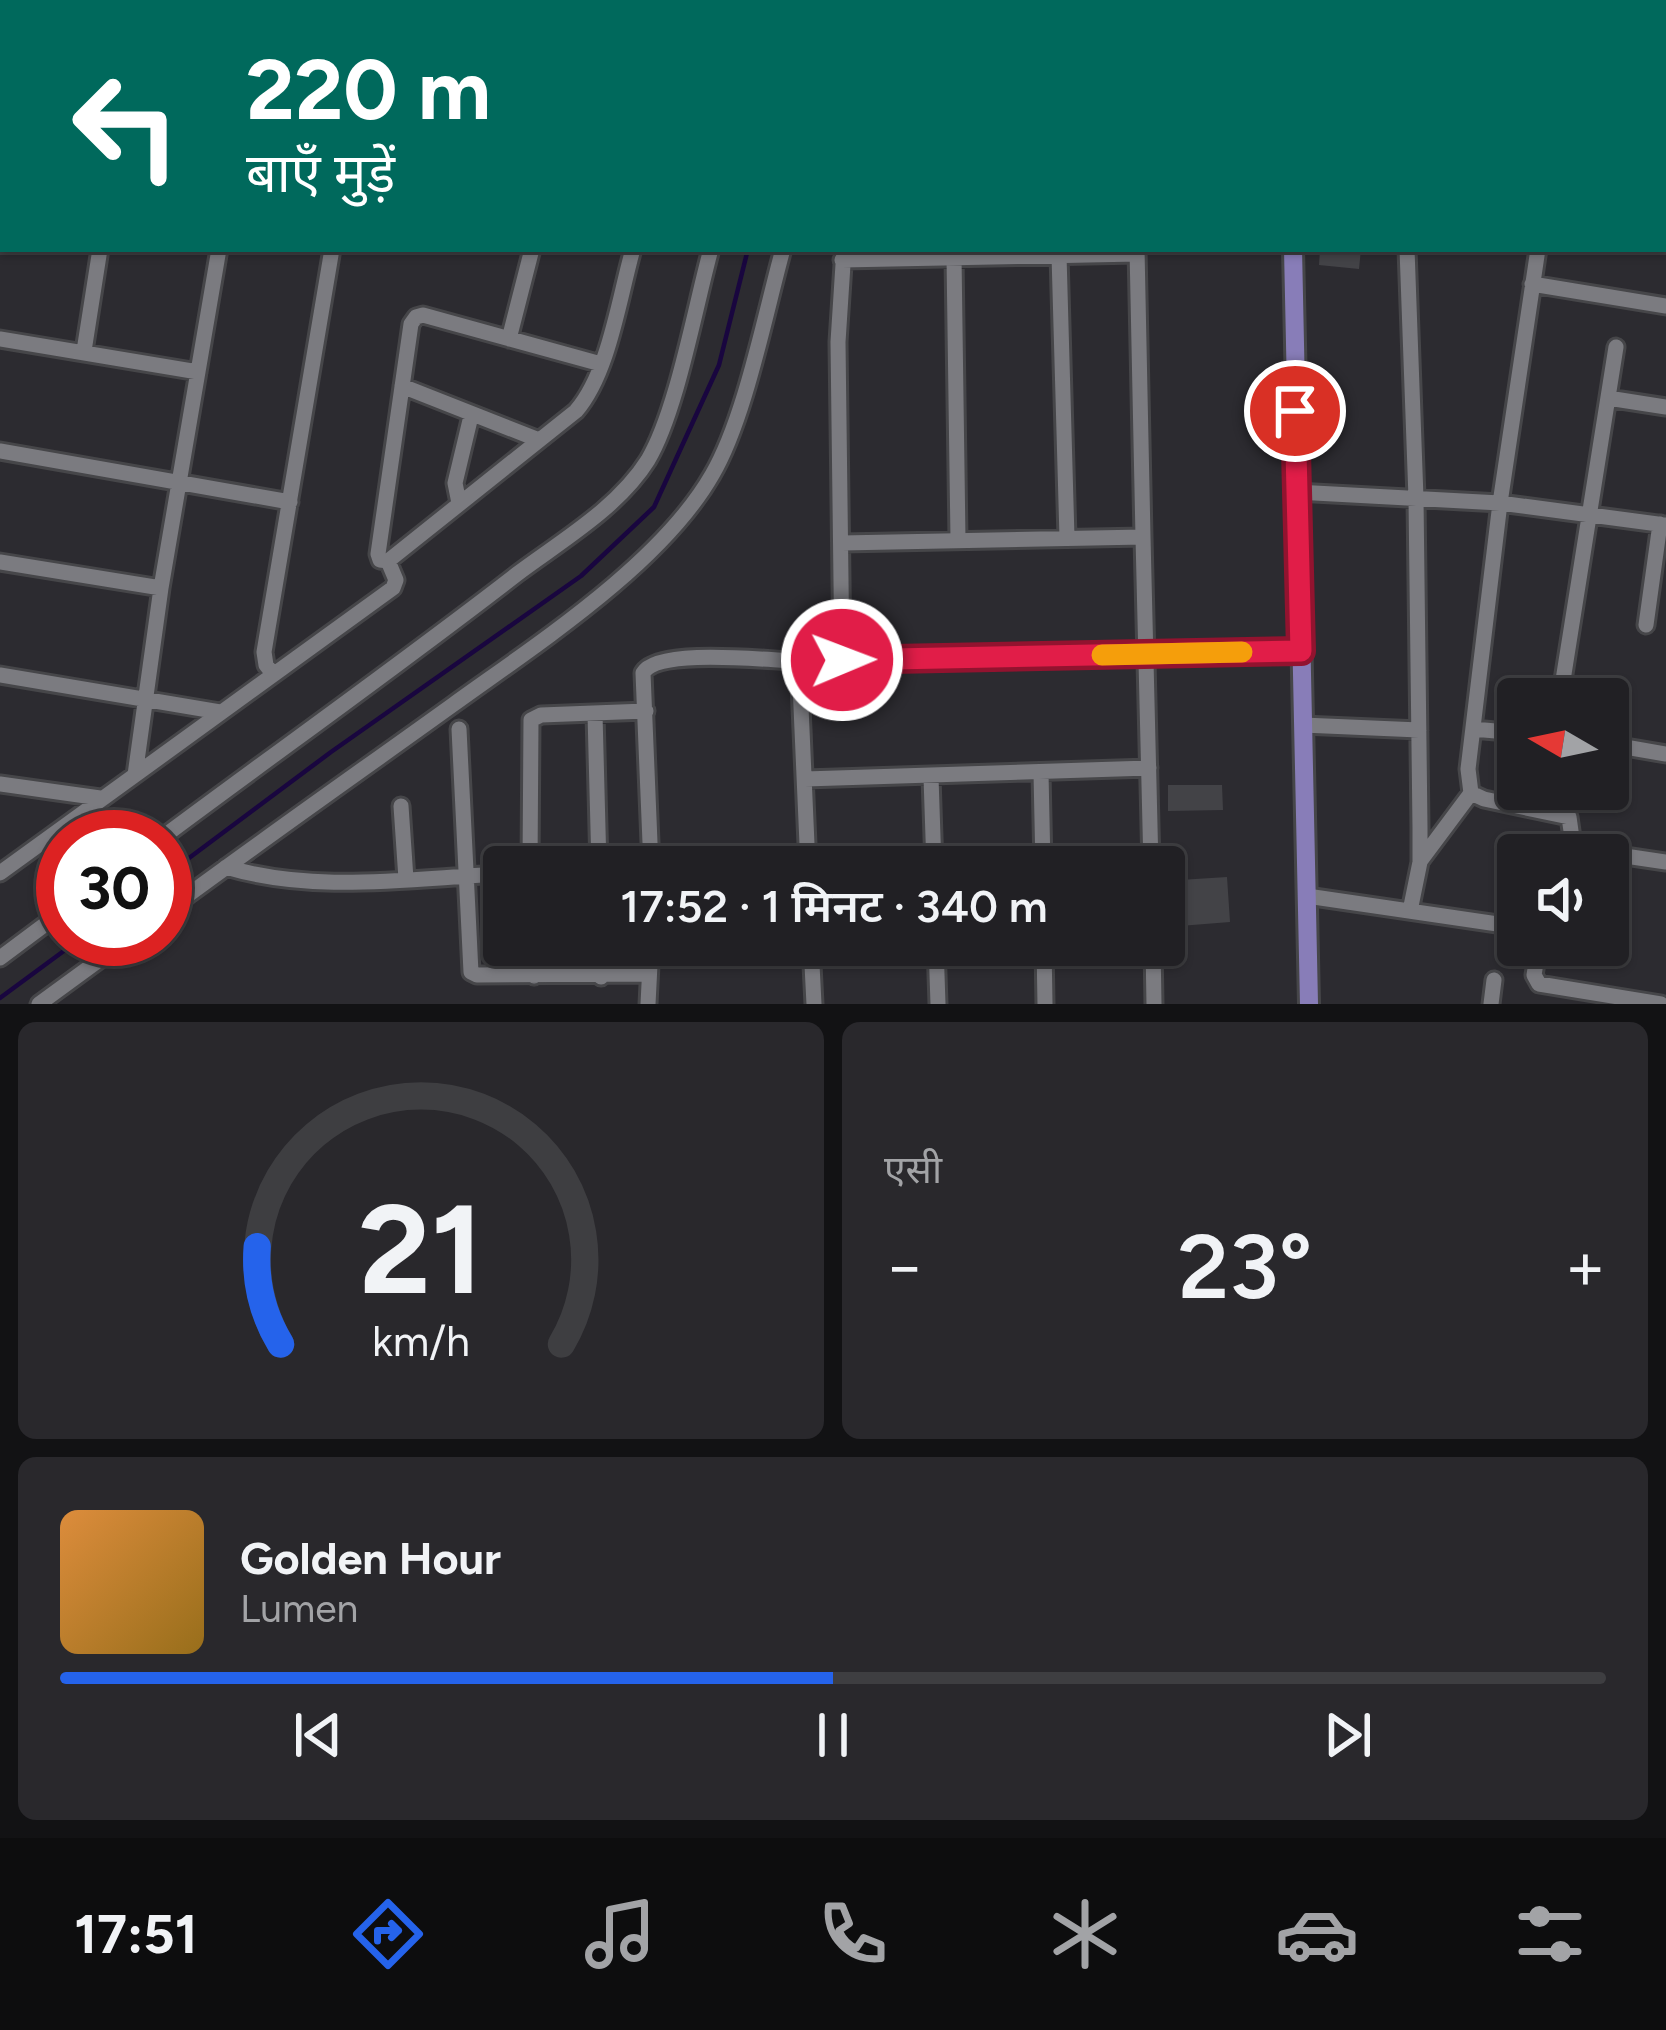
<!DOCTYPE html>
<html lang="hi">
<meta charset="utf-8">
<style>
body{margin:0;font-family:Figtree,"Noto Sans Devanagari",sans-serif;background:#29282c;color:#f1f3f6;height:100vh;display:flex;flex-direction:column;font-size:45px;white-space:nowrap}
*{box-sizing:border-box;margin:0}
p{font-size:39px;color:#a2a3a6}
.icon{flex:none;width:66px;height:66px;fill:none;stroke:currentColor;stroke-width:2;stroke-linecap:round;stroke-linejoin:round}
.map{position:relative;height:1004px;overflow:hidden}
.sheet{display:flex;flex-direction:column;gap:18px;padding:18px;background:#121214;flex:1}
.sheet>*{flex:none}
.banner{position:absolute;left:0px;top:0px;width:1668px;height:252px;box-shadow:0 3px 9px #0004,0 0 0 3px #3e3e41;background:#00695c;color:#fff;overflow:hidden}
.needle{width:78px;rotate:279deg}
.tools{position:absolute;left:1497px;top:678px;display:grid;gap:24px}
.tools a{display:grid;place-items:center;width:132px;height:132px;border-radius:12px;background:#212024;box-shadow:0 3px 9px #0004,0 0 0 3px #3e3e41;font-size:60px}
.speed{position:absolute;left:36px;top:810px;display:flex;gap:24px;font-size:60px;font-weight:700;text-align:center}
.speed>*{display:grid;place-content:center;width:156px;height:156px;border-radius:50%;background:#212024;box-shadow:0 3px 9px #0004,0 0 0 3px #3e3e41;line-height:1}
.speed .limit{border:18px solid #d22;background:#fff;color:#111}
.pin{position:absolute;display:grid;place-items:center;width:102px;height:102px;color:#fff;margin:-51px;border:6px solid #fff;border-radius:50%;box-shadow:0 3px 12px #0007}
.me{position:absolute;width:132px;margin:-66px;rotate:89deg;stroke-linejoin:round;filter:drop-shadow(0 0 9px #0008)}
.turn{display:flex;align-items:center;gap:42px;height:252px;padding:0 48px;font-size:54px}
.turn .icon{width:156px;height:156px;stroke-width:2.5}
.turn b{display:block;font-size:84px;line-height:102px}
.big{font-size:90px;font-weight:600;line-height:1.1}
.sheet .tile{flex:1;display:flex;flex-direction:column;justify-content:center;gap:18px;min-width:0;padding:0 42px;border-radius:18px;background:#29282c}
.sheet .dial{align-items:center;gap:0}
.dial svg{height:312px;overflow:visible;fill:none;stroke:#3e3e41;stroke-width:7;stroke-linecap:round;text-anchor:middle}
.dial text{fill:#f1f3f6;stroke:none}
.song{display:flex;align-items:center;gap:36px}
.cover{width:144px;height:144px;border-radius:18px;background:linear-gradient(135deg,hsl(30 70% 55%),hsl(40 70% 35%))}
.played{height:12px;border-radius:6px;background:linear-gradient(90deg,#2563eb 50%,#3e3e41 50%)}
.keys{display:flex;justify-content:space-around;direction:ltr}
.heat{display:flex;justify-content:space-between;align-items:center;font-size:66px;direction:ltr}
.sheet .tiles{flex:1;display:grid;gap:18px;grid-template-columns:1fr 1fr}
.tile:last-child{grid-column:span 2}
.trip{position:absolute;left:483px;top:846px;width:702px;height:120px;border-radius:12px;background:#212024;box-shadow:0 3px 9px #0004,0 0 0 3px #3e3e41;font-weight:600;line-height:120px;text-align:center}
.tabs{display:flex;height:192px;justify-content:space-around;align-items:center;background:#0d0d0e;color:#a2a3a6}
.tabs .icon{width:84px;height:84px}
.tabs .current{color:#2563eb}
.tabs b{font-size:54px;color:#f1f3f6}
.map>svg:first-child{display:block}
</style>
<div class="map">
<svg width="1666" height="1004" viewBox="0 0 1666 1004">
<rect width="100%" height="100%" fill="#2c2b30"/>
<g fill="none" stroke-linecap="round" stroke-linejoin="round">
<path stroke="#19063f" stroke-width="4.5" d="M809,3V0
M165,876L331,752L581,576L654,507L719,365L748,249
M0,998L80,939"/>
</g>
<path fill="#434347" d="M1320,249H1361L1359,269L1319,265Z
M1168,785H1222L1223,810L1168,811Z
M1227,877L1230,922L1167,927L1164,881Z"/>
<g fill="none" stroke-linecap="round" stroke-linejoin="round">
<g stroke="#464649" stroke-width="21">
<path id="minor" d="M259,0V3
M391,0V3
M619,0L631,3
M29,3L30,0
M495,3L496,0
M701,3L702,0
M774,3L775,0
M845,3L846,0
M1518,3V0
M0,37L3,38
M1665,65H1666
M0,127H3
M1665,162H1666
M0,234L3,211
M1407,249L1416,498L1420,828V862L1410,911
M1059,255L1067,538
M954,257L958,540
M842,260L1137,254
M1532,284L1666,306
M0,339L198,372
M509,339L532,249
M84,351L100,249
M601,364L423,315L416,317L411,324L378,554L380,560L388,561L576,411C609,373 619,298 633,249
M402,386L539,440
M1608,398L1666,407
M0,451L290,502
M1296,492L1500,503L1666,525
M459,503L455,483L471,416
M1143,537L1151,867
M842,543L1143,537L1137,249
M0,562L161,588
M1646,625L1660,524
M842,660L838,342L844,249
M799,661L808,867
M273,674L266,665L264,652L332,249
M0,675L220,712
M1560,699L1616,347
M595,714L599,867
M1303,725L1419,730
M459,729L471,972L477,975L649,974
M1473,729L1518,733
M1608,744L1666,754
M1041,773L1043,867
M135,775L161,588L219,249
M931,777L934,867
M805,779L1149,768
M0,784L100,798
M1471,793L1484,799L1569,817L1573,845L1578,849L1666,862
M401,806L406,879
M163,837C281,749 401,664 517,574C561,541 618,508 648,460C677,411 695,307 711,249
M1421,860L1471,793L1468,769L1500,503L1538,249
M226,867C316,894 412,878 504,874
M530,867L531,720L541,715L646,711
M651,867L643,673C657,648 764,660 794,661C963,663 1133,654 1301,651
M0,873L393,588L396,580L388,561
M1307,896L1518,927
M165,912C261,841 358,773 454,704C537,644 661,564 712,475C745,419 765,314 783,249
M533,945L534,976
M600,945L601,977
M811,945L814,1004
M936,945L938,1004
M1044,945L1045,1004
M1153,945L1154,1004
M1539,945L1534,975L1539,984L1661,1004
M0,958L63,911
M39,1004L128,939
M648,1004L651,945
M1491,1004L1494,980"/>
</g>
<g stroke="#464649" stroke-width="24">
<path id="major" d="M1287,0L1288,3
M1293,249L1309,1004"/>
</g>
<use href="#minor" stroke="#7b7b80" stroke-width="15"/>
<use href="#major" stroke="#887db8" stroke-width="18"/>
</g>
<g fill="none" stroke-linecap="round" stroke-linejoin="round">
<g stroke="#92132f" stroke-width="30">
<path id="route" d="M842,660L1301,651L1295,411"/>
</g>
<use href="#route" stroke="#e11d48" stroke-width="21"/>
<path stroke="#f59e0b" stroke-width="21" d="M1102,655L1242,652"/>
</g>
</svg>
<div class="tools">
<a><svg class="needle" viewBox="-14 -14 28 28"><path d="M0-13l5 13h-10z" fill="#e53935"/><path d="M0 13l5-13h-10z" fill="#a2a3a6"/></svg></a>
<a><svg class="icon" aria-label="sound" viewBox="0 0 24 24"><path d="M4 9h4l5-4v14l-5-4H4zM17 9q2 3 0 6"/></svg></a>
</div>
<div class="speed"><div class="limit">30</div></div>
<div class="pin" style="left:1295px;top:411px;background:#d93025"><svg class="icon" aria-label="arrive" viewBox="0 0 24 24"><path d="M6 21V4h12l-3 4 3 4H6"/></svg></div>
<svg class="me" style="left:842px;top:660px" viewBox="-20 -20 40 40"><circle r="17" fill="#e11d48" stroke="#fff" stroke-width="3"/><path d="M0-11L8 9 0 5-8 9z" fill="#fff"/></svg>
<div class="trip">17:52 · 1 मिनट · 340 m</div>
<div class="banner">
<div class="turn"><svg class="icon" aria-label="left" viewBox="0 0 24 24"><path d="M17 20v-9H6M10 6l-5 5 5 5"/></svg><div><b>220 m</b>बाएँ मुड़ें</div></div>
</div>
</div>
<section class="sheet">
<div class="tiles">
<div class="tile dial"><svg viewBox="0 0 100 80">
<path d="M14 69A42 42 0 1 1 86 69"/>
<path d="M14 69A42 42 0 0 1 8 44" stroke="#2563eb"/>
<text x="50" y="56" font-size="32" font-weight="700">21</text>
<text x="50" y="72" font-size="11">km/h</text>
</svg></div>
<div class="tile"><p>एसी</p>
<div class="heat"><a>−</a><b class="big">23°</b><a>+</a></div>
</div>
<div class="tile">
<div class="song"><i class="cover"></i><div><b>Golden Hour</b><p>Lumen</p></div></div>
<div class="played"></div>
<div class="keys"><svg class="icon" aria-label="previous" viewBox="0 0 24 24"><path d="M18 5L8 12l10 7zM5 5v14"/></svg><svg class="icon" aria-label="pause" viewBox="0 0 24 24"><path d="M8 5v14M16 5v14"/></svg><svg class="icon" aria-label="next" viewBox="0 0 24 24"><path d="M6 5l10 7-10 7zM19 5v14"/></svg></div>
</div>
</div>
</section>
<nav class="tabs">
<b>17:51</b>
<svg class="icon current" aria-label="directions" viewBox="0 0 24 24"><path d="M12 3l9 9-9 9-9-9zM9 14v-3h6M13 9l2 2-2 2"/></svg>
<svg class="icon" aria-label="music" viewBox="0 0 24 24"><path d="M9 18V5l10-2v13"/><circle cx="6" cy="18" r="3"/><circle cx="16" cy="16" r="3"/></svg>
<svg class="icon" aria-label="phone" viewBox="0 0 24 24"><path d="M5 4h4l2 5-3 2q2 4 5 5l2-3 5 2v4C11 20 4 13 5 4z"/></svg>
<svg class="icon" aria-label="climate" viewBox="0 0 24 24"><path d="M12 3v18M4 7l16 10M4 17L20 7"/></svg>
<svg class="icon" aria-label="car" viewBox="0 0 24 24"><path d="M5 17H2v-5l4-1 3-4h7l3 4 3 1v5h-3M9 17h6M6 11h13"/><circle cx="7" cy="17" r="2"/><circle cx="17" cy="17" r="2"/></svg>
<svg class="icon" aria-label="filters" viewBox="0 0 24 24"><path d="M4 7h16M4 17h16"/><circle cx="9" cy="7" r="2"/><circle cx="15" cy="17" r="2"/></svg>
</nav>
